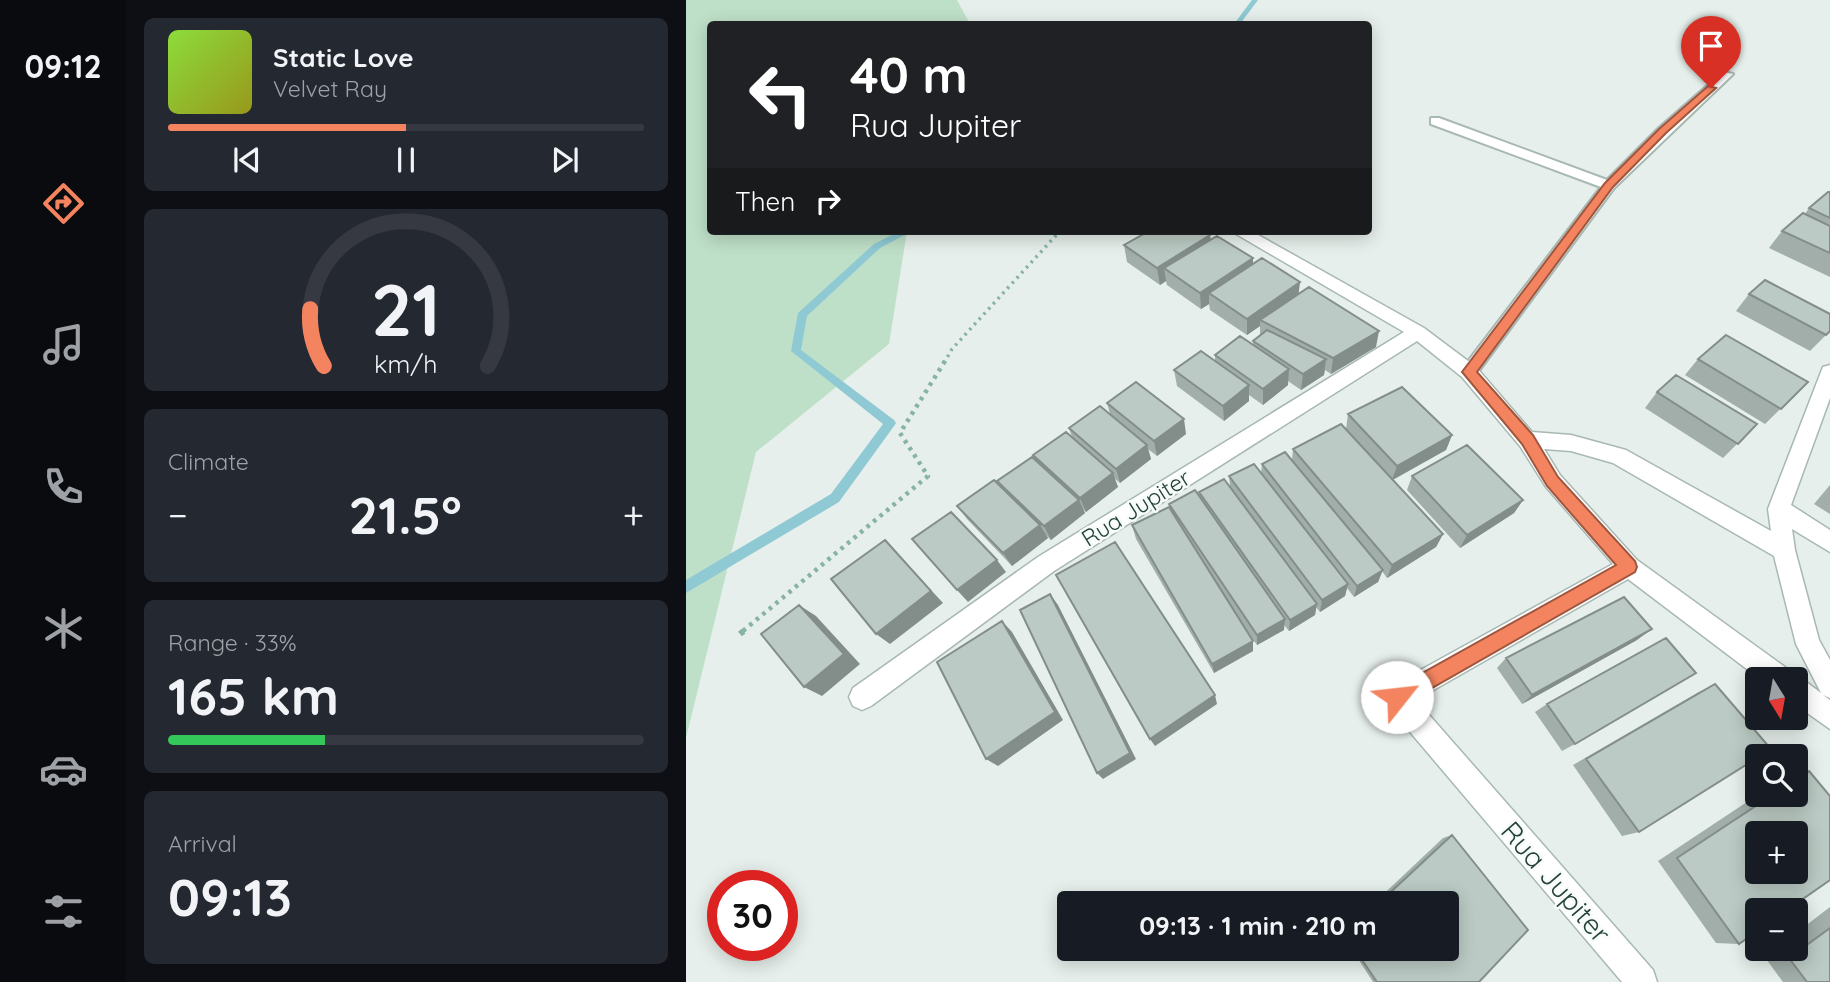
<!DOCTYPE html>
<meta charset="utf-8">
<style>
body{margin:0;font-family:Quicksand,sans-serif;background:#242831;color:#f1f3f6;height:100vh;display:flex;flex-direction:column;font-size:26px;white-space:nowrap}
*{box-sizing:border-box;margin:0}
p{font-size:23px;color:#9ea1a6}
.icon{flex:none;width:38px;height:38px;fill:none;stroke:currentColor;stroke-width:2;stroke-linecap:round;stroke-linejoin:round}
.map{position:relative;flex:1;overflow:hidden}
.side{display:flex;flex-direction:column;gap:18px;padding:18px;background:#0d0f14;width:560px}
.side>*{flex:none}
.guide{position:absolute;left:21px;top:21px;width:665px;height:214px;border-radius:7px;box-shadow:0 4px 18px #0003;background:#202124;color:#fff;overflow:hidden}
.needle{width:46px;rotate:169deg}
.controls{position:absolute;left:1059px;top:667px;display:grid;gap:14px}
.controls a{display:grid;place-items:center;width:63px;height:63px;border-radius:7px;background:#171b24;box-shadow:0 4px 18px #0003;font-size:35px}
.speed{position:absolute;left:21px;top:870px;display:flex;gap:14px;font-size:35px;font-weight:700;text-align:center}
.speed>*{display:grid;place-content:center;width:91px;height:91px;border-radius:50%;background:#171b24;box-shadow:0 4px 18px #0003;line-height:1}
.speed .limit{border:10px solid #d22;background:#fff;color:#111}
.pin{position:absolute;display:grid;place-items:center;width:60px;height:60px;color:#fff;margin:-72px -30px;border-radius:50% 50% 50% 0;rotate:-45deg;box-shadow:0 0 7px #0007}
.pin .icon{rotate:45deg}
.me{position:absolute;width:77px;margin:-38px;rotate:61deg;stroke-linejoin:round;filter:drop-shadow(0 0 5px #0008)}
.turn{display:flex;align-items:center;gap:24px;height:147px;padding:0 28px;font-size:32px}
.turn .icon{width:91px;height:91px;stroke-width:2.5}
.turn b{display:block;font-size:49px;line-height:60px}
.then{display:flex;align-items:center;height:66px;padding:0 28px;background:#0003;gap:14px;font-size:26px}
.big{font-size:52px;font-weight:800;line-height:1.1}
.side .card{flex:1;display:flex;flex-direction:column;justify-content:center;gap:10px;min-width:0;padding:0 24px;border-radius:10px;background:#242831}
.side .dial{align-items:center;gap:0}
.dial svg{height:182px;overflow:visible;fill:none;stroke:#363941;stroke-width:7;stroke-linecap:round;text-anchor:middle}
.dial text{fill:#f1f3f6;stroke:none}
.song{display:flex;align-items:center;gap:21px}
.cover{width:84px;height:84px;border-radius:10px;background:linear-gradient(135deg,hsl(90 70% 55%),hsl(60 70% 35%))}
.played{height:7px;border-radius:4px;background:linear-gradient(90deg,#f4845f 50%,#363941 50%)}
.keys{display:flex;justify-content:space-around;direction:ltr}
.heat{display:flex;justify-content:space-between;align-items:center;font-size:38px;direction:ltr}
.charge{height:10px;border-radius:5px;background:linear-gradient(90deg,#34c759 33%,#363941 0)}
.trip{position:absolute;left:371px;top:891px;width:402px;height:70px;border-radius:7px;background:#171b24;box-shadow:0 4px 18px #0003;font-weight:800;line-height:70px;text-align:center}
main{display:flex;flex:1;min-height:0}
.tab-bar{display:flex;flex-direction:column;width:126px;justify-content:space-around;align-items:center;background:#090b0e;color:#9ea1a6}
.tab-bar .icon{width:49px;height:49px}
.tab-bar .current{color:#f4845f}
.tab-bar b{font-size:32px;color:#f1f3f6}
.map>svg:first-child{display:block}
</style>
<main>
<nav class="tab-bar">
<b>09:12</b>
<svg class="icon current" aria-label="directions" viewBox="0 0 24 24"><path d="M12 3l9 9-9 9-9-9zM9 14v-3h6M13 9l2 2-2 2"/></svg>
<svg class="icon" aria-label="music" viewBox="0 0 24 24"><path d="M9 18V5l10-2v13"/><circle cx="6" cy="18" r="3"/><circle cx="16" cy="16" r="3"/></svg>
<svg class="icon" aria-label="phone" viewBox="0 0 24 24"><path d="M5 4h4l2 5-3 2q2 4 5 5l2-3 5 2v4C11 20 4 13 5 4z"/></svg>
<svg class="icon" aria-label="climate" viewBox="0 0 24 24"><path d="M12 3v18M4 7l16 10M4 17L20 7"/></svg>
<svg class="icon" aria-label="car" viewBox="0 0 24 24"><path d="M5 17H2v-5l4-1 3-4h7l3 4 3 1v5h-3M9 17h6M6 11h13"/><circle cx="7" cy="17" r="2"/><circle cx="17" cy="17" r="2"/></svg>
<svg class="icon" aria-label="filters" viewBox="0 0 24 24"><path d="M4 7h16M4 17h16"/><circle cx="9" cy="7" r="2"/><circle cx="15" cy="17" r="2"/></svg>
</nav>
<section class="side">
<div class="card">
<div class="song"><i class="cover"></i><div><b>Static Love</b><p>Velvet Ray</p></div></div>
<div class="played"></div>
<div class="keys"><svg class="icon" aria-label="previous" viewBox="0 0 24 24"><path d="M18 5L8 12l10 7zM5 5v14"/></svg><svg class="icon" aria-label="pause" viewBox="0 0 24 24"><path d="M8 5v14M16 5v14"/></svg><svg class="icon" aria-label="next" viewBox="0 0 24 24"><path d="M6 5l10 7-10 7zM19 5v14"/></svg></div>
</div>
<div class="card dial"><svg viewBox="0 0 100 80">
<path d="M14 69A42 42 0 1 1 86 69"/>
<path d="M14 69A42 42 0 0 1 8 44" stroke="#f4845f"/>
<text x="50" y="56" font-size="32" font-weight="700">21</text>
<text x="50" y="72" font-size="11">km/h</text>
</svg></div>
<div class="card"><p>Climate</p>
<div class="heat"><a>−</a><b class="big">21.5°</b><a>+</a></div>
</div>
<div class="card"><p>Range · 33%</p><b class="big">165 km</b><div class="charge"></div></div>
<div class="card"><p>Arrival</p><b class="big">09:13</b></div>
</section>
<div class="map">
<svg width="1144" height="982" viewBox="0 0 1144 982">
<rect width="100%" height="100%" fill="#e6efeb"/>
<path fill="#bfe0c8" d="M0,0H271L284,24H24V231H221L203,344L70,452L0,738Z"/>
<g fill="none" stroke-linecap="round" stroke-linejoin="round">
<path fill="#8ec9d4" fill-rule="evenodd" d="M566,0H572L554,24H548Z
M214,231H226L194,248L121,316L115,350L208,420L210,423L208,426L153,502L0,593V580L145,494L197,424L105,351L112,313L188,244Z"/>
<g stroke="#a8b8b2" stroke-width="4">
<path id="lane" d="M1037,72L1047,74L928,188L789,376H777L775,372L777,368L915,187L745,124V118H753L921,180L973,128Z"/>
</g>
<g stroke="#a8b8b2" stroke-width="3">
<path id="street" d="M545,231H565L738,328L790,367L846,432L885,435L940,450L1085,531L1082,509L1135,372L1137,367L1144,365V398L1105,505L1144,530V552L1106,529L1109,550L1133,640L1144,660V698L1137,695L1144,700V729L1110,705V679H1074L942,579L730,700L967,970L971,982H936L702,706L698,697L702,688L927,564L860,487L834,446L776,377L731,341L368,571L185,706L176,710L167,706L163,697L167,688L352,557L718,332ZM858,449L885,451L927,463L1088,556L1110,644L1135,693L1119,681L1106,679L1103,670L951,560L874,475Z"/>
</g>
<path stroke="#86b3a5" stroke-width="3.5" stroke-dasharray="2.5 4.5" stroke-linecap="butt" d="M258,363L266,349L374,231"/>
<path stroke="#86b3a5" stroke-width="4.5" stroke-dasharray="3.5 5" stroke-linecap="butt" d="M57,631L242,476L214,433L259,361"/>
<path stroke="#86b3a5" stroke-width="6" stroke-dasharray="4.5 7" stroke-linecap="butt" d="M54,634L59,630"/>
<use href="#lane" fill="#fff" fill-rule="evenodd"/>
<use href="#street" fill="#fff" fill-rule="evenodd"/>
</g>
<path fill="#a1aea9" d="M1144,192V277L1083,248L1096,231L1119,214L1123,208Z
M524,235L525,240L567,264L690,347L645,374L639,370L638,375L615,390L602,381V385L577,405L563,395V401L538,421L491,386L488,370L529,361V355L567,345V341L574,336V326L561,335L524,310L523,304L515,309L481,285L480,281L474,285L441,262L438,245Z
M1063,294L1144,331L1124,351L1050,311Z
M1012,359L1122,382L1079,424L999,375Z
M971,392L1071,424L1037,458L959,408Z
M421,403L500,434L471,456L462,449L465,459L434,483L428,478L432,487L400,512L397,509L399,513L365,540L359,534L362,538L326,566L281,519L271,506L314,486L311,481L350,460L347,455L386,437L383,428L424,414Z
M662,414L766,435L760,450L707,480L757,534L750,547L701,578L696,571L692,582L668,597L661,588L659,596L634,612L630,607L629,615L603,631L598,625V630L571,645L559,628L567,641V651L528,673L450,539L446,525L484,508L483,504L514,496L513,492L544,486L543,476L575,473L576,464L606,460L607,449L660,429Z
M726,476L837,500L828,513L774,548L721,490Z
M1144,485V514L1128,504Z
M951,640L836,704L811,668L820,658Z
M1029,684L953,832L936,836L887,765L1011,693Z
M861,704L889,744L876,751L849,712Z
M1123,771L1053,944L1030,943L972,861L1073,794H1110V775Z
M766,835L793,982H687L665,948H761V903H688L757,838Z
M1144,907V982H1097L1078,956L1088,948H1110V933Z"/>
<path fill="#838d89" d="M524,235L526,252L478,268L480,281L474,285L471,268Z
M567,258V275L523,293V304L515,309L514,293Z
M614,282L612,299L574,320V326L561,335V319Z
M693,331L690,347L645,374L647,358Z
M640,359L638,375L615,390L617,374Z
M603,369L602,385L577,405V389Z
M563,385V401L538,421L537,406Z
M498,419L500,434L471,456L468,441Z
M766,435L760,450L706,480L711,466Z
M461,445L465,459L434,483L430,469Z
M427,473L432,487L400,512L394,498Z
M393,500L399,513L365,540L358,526Z
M837,500L828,513L774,548L781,535Z
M354,525L362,538L326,566L317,553Z
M757,534L750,547L701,578L706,565Z
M199,540L257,603L204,644L190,634Z
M311,560L320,572L282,602L271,590Z
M697,570L692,582L668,597L671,586Z
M662,584L659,596L634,612L636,600Z
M364,594L372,605L450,759L417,779L411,773Z
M631,604L629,615L603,631L604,620Z
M113,605L130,616L174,664L136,696L118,687Z
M599,619L598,630L571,645V635Z
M316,621L326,632L377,720L312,766L300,759Z
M966,629L951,640L836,704L846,695Z
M567,641V651L528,673L526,664Z
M529,695L531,704L469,746L464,739Z"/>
<path fill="#bbcac4" stroke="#838d89" stroke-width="2" fill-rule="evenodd" d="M1142,192H1144V218L1123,208Z
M1117,213L1144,226V253L1096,231Z
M463,231H517L524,235L471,268L438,245Z
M531,236L567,258L514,293L478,268Z
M576,258L614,282L561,319L523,293Z
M1079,280L1144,314V331L1140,335L1063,294Z
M623,287L693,331L647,358L574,320Z
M581,330L640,359L617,374L567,341Z
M1040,335L1122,382L1095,409L1012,359Z
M554,336L603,369L577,389L529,355Z
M515,351L563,385L537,406L488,370Z
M990,375L1071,424L1052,444L971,392Z
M450,382L498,419L468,441L421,403Z
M716,387L766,435L711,466L662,414Z
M414,406L461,445L430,469L383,428Z
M655,424L757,534L706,565L607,449Z
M380,432L427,473L394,498L347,455Z
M781,445L837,500L781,535L726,476Z
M599,452L697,570L671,586L576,464Z
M346,457L393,500L358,526L311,481Z
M568,464L662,584L636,600L543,476Z
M538,479L631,604L604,620L513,492Z
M308,480L354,525L317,553L271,506Z
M509,490L599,619L571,635L483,504Z
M483,507L567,641L526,664L446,525Z
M265,512L311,560L271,590L226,539Z
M199,540L245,591L190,634L145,579Z
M429,542L529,695L464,739L370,575Z
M364,594L444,753L411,773L334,610Z
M938,597L966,629L846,695L820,658Z
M113,605L158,654L118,687L75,634Z
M316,621L369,712L300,759L251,662Z
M980,638L1010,673L889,744L861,704Z
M1029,684L1085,749L1075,756H1071V758L953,832L900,759Z
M1123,771L1144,796V880L1101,910H1071V931L1053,944L991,858L1088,794H1110V780ZM1071,833H1110V872H1071Z
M766,835L842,930L793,982H691L668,948H761V903H693Z
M1144,928V982H1121L1103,958Z"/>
<path fill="#f4845f" stroke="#9f563e" stroke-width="2" d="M1022,86L1030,88L980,133L927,187L791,372L847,435L872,477L949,561L951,567L949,572L718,704L711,707L704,704L701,697L704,691L930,565L861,486L836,444L776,372L919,183L973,129Z"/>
<g text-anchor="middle" stroke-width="5" stroke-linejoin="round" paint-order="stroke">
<g font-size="23" fill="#24423a" stroke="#f7fbf9">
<text transform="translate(450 508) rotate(-32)" y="8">Rua Jupiter</text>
</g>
<g font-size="28" fill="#24423a" stroke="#f7fbf9">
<text transform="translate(870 882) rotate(49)" y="10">Rua Jupiter</text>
</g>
</g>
</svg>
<div class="controls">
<a><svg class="needle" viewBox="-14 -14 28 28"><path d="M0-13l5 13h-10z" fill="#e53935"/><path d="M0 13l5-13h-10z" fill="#9ea1a6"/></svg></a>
<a><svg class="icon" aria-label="search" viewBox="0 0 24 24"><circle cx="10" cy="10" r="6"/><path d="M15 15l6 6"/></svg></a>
<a>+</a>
<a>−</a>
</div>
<div class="speed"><div class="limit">30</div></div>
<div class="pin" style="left:1025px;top:88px;background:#d93025"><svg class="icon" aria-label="arrive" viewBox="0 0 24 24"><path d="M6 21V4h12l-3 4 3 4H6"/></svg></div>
<svg class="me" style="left:711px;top:697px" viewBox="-20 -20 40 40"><circle r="19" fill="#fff"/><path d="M0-13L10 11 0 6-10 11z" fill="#f4845f"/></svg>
<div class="trip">09:13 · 1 min · 210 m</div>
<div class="guide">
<div class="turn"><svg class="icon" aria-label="left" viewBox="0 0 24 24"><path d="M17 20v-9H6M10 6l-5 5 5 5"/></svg><div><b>40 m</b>Rua Jupiter</div></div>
<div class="then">Then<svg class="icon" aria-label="right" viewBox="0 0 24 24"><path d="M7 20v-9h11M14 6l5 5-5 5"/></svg></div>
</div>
</div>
</main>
